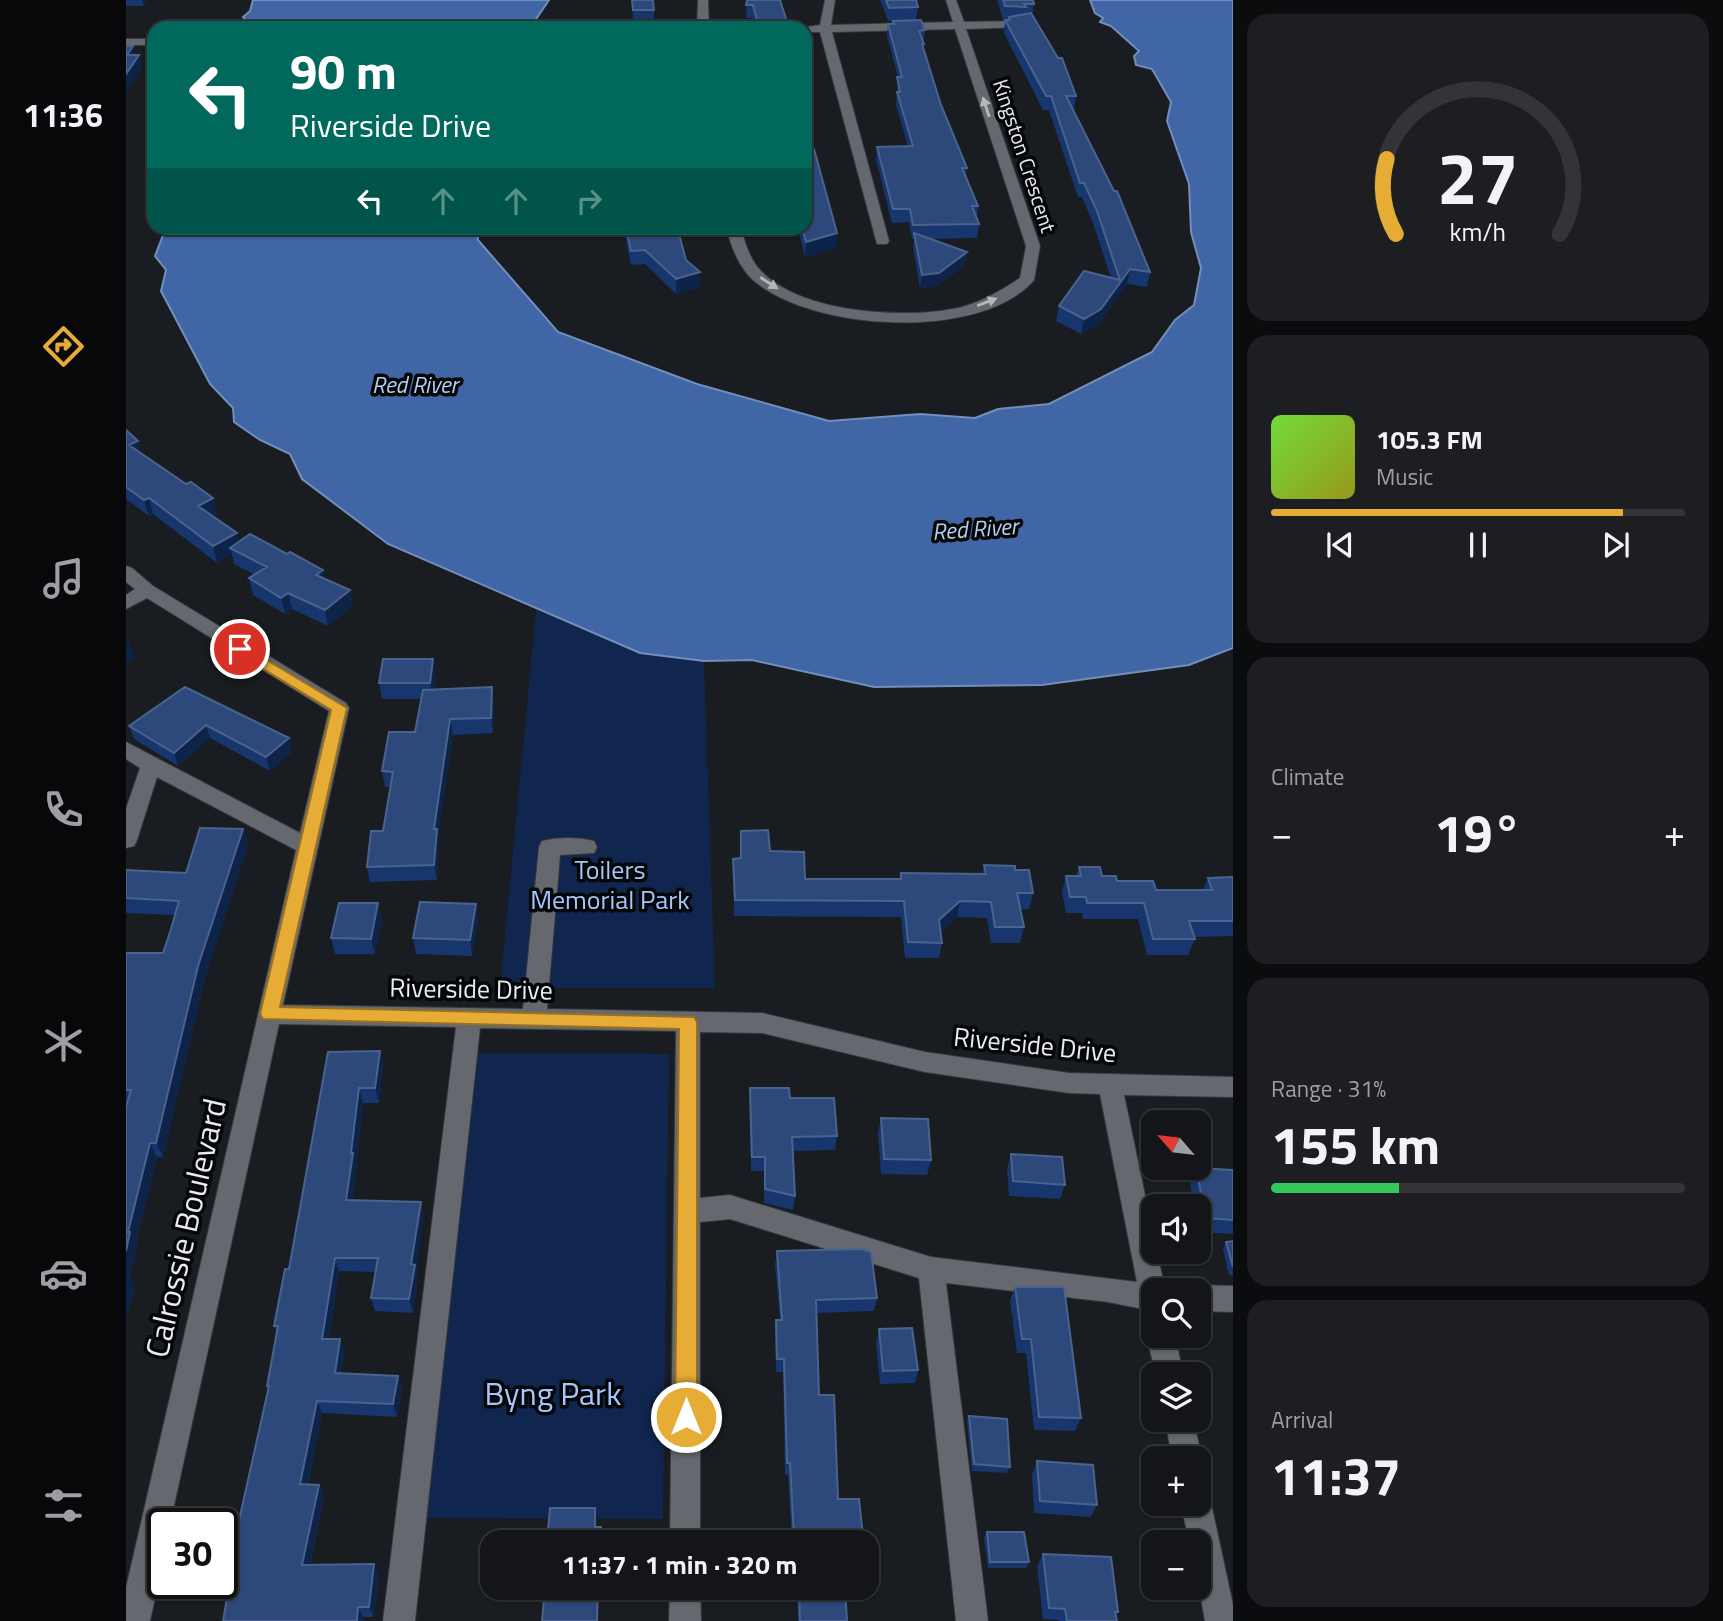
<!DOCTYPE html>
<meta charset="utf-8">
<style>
body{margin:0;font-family:"Titillium Web",sans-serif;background:#1c1e21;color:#f1f3f6;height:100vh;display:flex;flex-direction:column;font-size:26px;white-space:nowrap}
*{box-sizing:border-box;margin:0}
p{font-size:23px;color:#9d9fa2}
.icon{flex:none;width:38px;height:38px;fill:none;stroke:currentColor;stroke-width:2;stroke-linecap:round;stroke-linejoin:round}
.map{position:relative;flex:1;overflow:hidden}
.panel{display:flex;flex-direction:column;gap:14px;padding:14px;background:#0a0c0d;width:490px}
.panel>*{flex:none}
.hud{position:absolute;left:21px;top:21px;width:665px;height:214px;border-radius:21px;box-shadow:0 2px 5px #0004,0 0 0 2px #323437;background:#00695c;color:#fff;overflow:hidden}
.needle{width:46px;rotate:298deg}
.controls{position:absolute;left:1015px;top:1110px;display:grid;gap:14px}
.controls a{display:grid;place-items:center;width:70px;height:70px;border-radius:14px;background:#131518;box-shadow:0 2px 5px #0004,0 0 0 2px #323437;font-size:35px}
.speed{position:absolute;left:21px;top:1508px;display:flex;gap:14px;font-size:35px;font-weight:700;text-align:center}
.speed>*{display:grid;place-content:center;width:91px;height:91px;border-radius:50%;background:#131518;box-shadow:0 2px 5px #0004,0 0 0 2px #323437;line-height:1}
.speed .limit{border:4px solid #111;border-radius:10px;background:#fff;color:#111}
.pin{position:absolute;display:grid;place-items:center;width:60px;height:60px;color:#fff;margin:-30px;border:4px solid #fff;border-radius:50%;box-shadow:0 2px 7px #0007}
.me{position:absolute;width:77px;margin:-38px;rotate:0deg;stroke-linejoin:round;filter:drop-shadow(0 0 5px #0008)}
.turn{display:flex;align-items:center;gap:24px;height:147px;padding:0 28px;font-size:32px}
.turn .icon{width:91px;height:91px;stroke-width:2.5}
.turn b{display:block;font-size:49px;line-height:60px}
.lanes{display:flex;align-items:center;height:66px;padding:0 28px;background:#0003;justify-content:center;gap:35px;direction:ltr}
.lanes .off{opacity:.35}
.big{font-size:52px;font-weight:700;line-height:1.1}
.panel .card{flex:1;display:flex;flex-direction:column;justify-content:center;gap:10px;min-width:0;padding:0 24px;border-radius:21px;background:#1c1e21}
.panel .dial{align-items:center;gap:0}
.dial svg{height:182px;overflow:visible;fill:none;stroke:#323437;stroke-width:7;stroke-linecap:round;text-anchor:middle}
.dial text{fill:#f1f3f6;stroke:none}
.song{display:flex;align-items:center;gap:21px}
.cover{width:84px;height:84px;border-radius:10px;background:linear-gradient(135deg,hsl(100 70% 55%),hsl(60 70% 35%))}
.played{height:7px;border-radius:4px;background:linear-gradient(90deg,#e6ac36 85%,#323437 85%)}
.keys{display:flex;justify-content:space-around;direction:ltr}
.heat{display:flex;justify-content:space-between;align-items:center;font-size:38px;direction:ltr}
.charge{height:10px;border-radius:5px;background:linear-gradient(90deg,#34c759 31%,#323437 0)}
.trip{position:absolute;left:354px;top:1530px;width:399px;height:70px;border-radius:21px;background:#131518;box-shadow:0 2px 5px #0004,0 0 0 2px #323437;font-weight:700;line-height:70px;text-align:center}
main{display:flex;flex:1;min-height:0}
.menu{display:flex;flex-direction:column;width:126px;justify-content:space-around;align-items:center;background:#08080a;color:#9d9fa2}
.menu .icon{width:49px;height:49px}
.menu .active{color:#e6ac36}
.menu b{font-size:32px;color:#f1f3f6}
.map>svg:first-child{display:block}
</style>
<main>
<nav class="menu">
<b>11:36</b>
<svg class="icon active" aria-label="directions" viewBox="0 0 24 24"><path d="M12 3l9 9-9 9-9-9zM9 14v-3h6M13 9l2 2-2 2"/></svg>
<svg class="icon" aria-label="music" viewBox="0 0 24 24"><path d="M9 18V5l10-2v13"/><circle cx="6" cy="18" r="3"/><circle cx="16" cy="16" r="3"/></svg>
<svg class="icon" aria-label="phone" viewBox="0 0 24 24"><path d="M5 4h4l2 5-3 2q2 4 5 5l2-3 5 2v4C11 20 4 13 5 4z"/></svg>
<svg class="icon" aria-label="climate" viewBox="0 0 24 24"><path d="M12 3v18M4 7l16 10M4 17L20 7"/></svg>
<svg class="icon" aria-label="car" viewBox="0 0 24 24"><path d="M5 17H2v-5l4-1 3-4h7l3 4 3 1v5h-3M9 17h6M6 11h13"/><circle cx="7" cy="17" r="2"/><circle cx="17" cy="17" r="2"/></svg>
<svg class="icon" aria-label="filters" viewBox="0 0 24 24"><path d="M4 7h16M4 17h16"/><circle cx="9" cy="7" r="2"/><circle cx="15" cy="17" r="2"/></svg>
</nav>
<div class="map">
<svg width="1107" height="1621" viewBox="0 0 1107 1621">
<rect width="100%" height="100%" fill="#191c20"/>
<path fill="#10264e" d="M410,610L515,653L578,661L589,988H374Z
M349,1053L543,1054L537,1519L301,1518Z"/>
<path fill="#4166a6" stroke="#748ebc" stroke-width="2" d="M127,0H423L404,28H118L123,24L117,17L124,11Z
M964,0H1107V648L1063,665L916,685L748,687L626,660L578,661L514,653L262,544L176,479L164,454L134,440L108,422L107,408L84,384L35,291L40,270L29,256L37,235L30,228H351L352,240L432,332L571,384L703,421L794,414L849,418L872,409L923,404L1026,352L1049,320L1068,305L1075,268L1065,232L1063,184L1041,121L1045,102L1026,69L1010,65L1008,56L1013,51L985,26L974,22L977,18L969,13Z"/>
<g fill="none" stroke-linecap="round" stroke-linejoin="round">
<g stroke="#37393d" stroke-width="2">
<path id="minor" d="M572,0H582L583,28H571Z
M699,0H709L705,25L827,22L820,0H830L838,22L896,21L902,24L896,27L840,29L914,246L908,280C854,342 685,331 627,280C613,267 604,245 601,228H615C619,243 624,260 635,271C675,314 783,320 836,307C858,301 876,290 894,278L900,246L829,29L706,32L763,241L761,244H751L694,32H679V28H674L694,25Z
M0,39H28V45H0Z
M0,566L6,568L27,586L220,703L223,708L157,1005L397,1009L413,847L416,841C431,837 453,837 468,841L471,847L468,853L434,855L421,1009L636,1013L799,1052L943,1073L1107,1077V1097L998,1095L1027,1233V1251H1031L1039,1290H1027V1311L982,1302L820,1283L862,1621H830L793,1278L604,1219L574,1222V1542H544L550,1031L354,1028L289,1621H257L330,1027L153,1024L44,1524H37V1560L24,1621H0V1588L170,850L31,777L11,840L8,846L0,848V809L14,768L0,759V742L174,833L203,711L21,598L0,609V595L9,589L0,582ZM574,1032L636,1033L799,1072L943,1093L974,1094L1011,1282L805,1257L604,1195L574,1198Z
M1073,1285L1107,1286V1312L1073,1311V1290H1063Z
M1027,1325V1335H1049L1057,1374H1029L1021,1335Z
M1039,1419H1067L1076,1458L1073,1465V1458H1046Z
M1073,1489L1080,1493L1085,1503L1107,1605V1621H1079L1073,1587V1542H1063L1055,1503H1073Z
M544,1587H574L575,1621H543Z"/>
</g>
<use href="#minor" fill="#65686e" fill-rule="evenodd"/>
</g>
<path fill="#16366d" d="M0,0H21L17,6H0Z
M506,0L528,10V22L507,23Z
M621,0L663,28H629L626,18H620Z
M754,0H790L792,7L790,20L762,21Z
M871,0H907L908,4L906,16L950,96L948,110H947L1024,272L1021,287L1001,284L972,325L955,334L930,321L933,306L985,278L968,226L956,197H952L923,110H917L878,33L879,20L883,19H877Z
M767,21L799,30L797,49L815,105L841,168L840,176L852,206L851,218L853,224L851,238L804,239L841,252L839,265L811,286L794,288L787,247L788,239H786L783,222L766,223L750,160L751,147L782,146L770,105L772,77L761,36L762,24H767Z
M679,97L681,104L680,118L682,149L711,233L710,248L679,257L672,228H679Z
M494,228H533L534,235L560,260L574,287L550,294L519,264L505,265L499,236H495Z
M0,430L12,441L15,454L91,514L87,516L114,542L161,554L197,570L199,579L224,590L227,606L202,626L166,609L159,614L127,595L123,578L129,575L108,564L106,554L91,563L27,514L23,516L0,499Z
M310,675L308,689L368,702L367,733L327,735L312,835L313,845L311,880L244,882L241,867L257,831L264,787H259L256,771L289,732L295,699H256L253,683Z
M59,687L166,752L144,771L84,738L52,766L8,739L3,726Z
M117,829L122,844L78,981L37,1157H31L10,1242L11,1245L4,1279L8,1288L0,1319V953H37L49,915L0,913V870L60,873Z
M615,831L644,851L679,879H774L775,873L856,874L858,865L889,870L907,893L903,909H894L898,927L894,943H865L861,918L831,917L815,932L816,943L813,958H779L775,917L608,916L607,859L614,858Z
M953,867L991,881L1030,890H1077L1082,878L1107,877V936L1068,937L1069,939L1062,955H1021L1012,919H957L956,913H940L936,892L940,876H950Z
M252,903L256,919L249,954H209L205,938Z
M350,904L352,920L346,956L290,954L287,938Z
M254,1051L257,1066L253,1103H237L230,1161L231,1167L226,1200L295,1202L298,1216L290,1269L292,1278L287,1313L249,1311L245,1298L250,1272L213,1271L203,1339L219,1352L215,1373L272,1376L276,1388L271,1417L196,1413L182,1484L193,1485L198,1497L184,1565L253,1575L248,1617H237L108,1556L106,1552L142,1389L141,1386L151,1332L148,1326L163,1269L202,1052Z
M624,1088L664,1098L711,1136L709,1150L667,1151L669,1196L667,1210L638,1203V1171H625L623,1102Z
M755,1118L805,1160L801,1175L755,1174L752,1133Z
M885,1154L939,1185L934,1199L883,1196L881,1169Z
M1070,1168L1107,1170V1234L1073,1232V1206H1068L1064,1182Z
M1107,1241V1275H1103L1097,1249L1100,1242Z
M651,1251L751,1298L748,1311L691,1313L693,1395L712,1499L737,1536L736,1542H666L662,1475H659L657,1372H650L649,1333L650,1320H654L649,1265Z
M889,1287L955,1418L949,1431L908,1430L900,1353H891L884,1300Z
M753,1329L792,1370L789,1383L754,1384L750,1343Z
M843,1416L884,1467L881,1473L846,1471L841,1422Z
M911,1461L971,1505L965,1517L908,1513L906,1474Z
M861,1532L903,1562L900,1568H862L858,1538Z
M917,1554L992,1612L990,1615L991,1621H933V1620L917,1619L911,1566Z
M671,1587H719L721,1621H672Z"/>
<path fill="#0e2348" d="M16,0H21L17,6Z
M7,46L10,59L1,55Z
M13,55L16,68L0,92V74Z
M711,233L710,248L679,257L680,242Z
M841,252L839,265L811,286L794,288L796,275Z
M1004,269L1001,284L972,325L955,334L958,319Z
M574,272V287L550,294V279Z
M12,441L16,457L3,445Z
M23,498L27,514L23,516L18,500Z
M87,498L91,514L76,522L72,506Z
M111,533L115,549L104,548L106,554L91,563L87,546Z
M197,570L200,586L190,575Z
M224,590L227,606L202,626L199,610Z
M162,593L166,609L159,614L155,598Z
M3,641L9,658L0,663V644Z
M307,659L310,675L306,699L304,683Z
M366,687L368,702L367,733L365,718Z
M324,719L327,735L312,835L313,845L311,880L308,865V829Z
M80,725L84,738L52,766L48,753Z
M163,738L166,752L144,771L140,757Z
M117,829L122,844L78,981L37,1157L30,1143L72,966Z
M834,901L831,917L810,936L813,920Z
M252,903L256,919L249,954L245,939Z
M350,904L352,920L346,956L344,940Z
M254,1051L257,1066L253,1103L249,1088Z
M233,1088L237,1103L230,1161L231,1167L224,1214L220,1200Z
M24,1143L31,1157L10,1242L11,1245L4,1279L8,1288L0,1319V1251L2,1232Z
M295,1202L298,1216L290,1269L292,1278L287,1313L283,1299L285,1264Z
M209,1258L213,1271L201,1352L196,1339Z
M214,1339L219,1352L213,1386L209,1373Z
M272,1376L276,1388L271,1417L267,1404Z
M191,1401L196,1413L179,1496L174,1484Z
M193,1485L198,1497L181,1576L176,1565Z
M248,1564L253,1575L248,1617L243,1607Z
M472,1587H474L472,1621H471Z
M232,1607L237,1617V1621H231Z"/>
<path fill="#2d497b" stroke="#4a638d" stroke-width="2" d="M506,0H527L528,10H507Z
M621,0H654L663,28H633L627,5H620Z
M760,0H790L792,7L763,8Z
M877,0H907L908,4H898L900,7L879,6Z
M905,13L932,58H936L950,96H940L988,191H991L1024,272L1004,269L975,309L958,319L933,306L958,271L994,280L971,211L958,183H954L925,96H920L879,20H884L883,17Z
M795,20L799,30L793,31L798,44H796L815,105L841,168H836L852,206H846L853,224L787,225L784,209H767L751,147L787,146L771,92H774L771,77H776L762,24H768L767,21Z
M0,46H7L1,55H13L0,74Z
M679,108L682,149H688L711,233L680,242L676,228H679Z
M500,228H533L534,235L553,234L560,260L574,272L550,279L519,250L505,251Z
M788,233L841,252L813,273L796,275Z
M0,430L12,441L3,445L60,484L65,482L87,498L72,506L111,533L87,546L23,498L18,500L0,487Z
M124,534L161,554L164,552L197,570L190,575L224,590L199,610L162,593L155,598L123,578L141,567L104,548Z
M257,659H307L304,683H253Z
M59,687L163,738L140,757L80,725L48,753L3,726Z
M366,687L365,718L324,719L308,829H311L308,865L241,867L245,831H257L267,772L256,771L263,732H289L297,690Z
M74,828L117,829L72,966L30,1143H24L2,1232H4L0,1251V1107L5,1090H0V953H37L45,929L53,901L0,898V870L60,873Z
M642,830L644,851L678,852L679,879H775V873L860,874L858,865L889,866V870H903L907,893H891L898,927H869L865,902L834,901L813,920L816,943L782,942L778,901L609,900L607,859L615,858V831Z
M953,867H974L976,876H990L991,881H1027L1030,890H1086L1082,878L1107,877V921H1063L1069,939H1027L1018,903H961L960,897H944L940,876H955Z
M294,902L350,904L344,940L287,938Z
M213,903H252L245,939L205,938Z
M254,1051L249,1088H233L225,1153H227L220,1200L295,1202L285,1264L289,1265L283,1299L245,1298L252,1258H209L196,1339H214L209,1373L272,1376L267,1404L191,1401L174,1484L193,1485L176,1565L248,1564L243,1607H232L231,1621H97L109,1553L106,1552L143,1386H141L152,1326H148L159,1269H163L202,1052Z
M624,1088H663L664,1098H708L711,1136L666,1137L669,1196L639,1189V1157H626Z
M755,1118L802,1119L805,1160L758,1159Z
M885,1154L936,1157L939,1185L887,1181Z
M1070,1168L1107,1170V1220L1080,1218Z
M1107,1241V1267L1100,1242Z
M736,1249L745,1252L751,1298L690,1300L693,1395H708L712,1499H733L737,1536L716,1537V1542H672V1537L668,1538L664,1463H661L658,1359H651L650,1320H656L651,1251Z
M889,1287H938L955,1418L913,1417L905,1339H896Z
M786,1328L792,1370L757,1371L753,1329Z
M843,1416L881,1419L884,1467L848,1464Z
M911,1461L967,1465L971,1505L914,1501Z
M424,1508H469V1527H475L474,1542H421Z
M861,1532H898L903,1562H864Z
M917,1554L985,1557L992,1612H989L991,1621H941L939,1609L923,1608Z
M419,1587H472L471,1621H416Z
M673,1587H719L721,1621H674Z"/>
<defs><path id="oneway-solid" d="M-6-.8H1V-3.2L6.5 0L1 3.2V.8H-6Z" transform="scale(1.75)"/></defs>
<g fill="#b5b7bc">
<use href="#oneway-solid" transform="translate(860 107) rotate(-108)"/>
<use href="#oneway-solid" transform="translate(643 283) rotate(33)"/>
<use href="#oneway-solid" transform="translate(861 302) rotate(-21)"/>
</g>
<path fill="#e6ac36" stroke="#967023" stroke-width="2" d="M114,644L221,708L154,1007L568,1017L571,1022V1417L567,1425L560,1428L552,1425L549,1417L553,1029L137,1019L134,1014L205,710L109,652L107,649Z"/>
<g text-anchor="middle" stroke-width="7" stroke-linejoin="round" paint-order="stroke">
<g font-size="21" fill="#eaecf0" stroke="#050608">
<text transform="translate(898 156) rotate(72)" y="7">Kingston Crescent</text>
</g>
<g font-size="23" font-style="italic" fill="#b7cdf1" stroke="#050608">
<text x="289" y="393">Red River</text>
<text transform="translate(849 529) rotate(-4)" y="8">Red River</text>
</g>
<g font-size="26" fill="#a5c6fc" stroke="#050608">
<text x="484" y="879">Toilers<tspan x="484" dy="30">Memorial Park</tspan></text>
</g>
<g font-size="26" fill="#eaecf0" stroke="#050608">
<text transform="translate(345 989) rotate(1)" y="9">Riverside Drive</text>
<text transform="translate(909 1045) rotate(6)" y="9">Riverside Drive</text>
</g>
<g font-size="32" fill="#eaecf0" stroke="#050608">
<text transform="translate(60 1228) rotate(-77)" y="11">Calrossie Boulevard</text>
</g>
<g font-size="32" fill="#a5c6fc" stroke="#050608">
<text x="427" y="1405">Byng Park</text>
</g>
</g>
</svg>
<div class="controls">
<a><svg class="needle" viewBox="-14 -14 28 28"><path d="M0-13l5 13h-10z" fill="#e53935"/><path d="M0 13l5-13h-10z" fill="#9d9fa2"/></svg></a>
<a><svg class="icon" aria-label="sound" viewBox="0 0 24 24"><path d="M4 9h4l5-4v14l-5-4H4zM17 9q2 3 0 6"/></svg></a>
<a><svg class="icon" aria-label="search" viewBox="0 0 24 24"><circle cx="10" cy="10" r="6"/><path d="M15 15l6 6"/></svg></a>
<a><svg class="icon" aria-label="layers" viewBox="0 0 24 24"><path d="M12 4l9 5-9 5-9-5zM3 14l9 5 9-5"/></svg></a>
<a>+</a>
<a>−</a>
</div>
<div class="speed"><div class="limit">30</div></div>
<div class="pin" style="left:114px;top:649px;background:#d93025"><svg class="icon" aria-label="arrive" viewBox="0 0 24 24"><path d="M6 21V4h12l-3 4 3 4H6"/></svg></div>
<svg class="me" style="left:560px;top:1417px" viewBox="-20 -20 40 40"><circle r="17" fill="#e6ac36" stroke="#fff" stroke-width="3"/><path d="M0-11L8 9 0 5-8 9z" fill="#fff"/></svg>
<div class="trip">11:37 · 1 min · 320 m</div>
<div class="hud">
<div class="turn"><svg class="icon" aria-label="left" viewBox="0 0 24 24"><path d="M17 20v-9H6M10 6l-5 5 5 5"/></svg><div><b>90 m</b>Riverside Drive</div></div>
<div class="lanes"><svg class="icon" aria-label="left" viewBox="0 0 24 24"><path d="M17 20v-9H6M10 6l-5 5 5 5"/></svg><svg class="icon off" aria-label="ahead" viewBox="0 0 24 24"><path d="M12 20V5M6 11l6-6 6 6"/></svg><svg class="icon off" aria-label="ahead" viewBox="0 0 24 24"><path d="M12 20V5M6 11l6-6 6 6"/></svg><svg class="icon off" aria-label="right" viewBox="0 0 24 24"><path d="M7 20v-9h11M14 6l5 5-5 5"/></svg></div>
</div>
</div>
<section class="panel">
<div class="card dial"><svg viewBox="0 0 100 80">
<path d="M14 69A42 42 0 1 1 86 69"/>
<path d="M14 69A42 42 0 0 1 10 36" stroke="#e6ac36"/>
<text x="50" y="56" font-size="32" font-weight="700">27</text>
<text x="50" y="72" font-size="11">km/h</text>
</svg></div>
<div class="card">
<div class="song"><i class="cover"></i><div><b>105.3 FM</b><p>Music</p></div></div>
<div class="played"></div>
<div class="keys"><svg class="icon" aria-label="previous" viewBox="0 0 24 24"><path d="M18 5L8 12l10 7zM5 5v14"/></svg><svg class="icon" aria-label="pause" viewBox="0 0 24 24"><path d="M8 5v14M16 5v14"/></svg><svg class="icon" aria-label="next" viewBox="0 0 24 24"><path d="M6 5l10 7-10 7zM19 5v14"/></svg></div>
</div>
<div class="card"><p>Climate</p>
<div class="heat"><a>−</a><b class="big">19°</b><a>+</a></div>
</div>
<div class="card"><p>Range · 31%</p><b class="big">155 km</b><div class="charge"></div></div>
<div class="card"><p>Arrival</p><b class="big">11:37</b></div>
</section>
</main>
